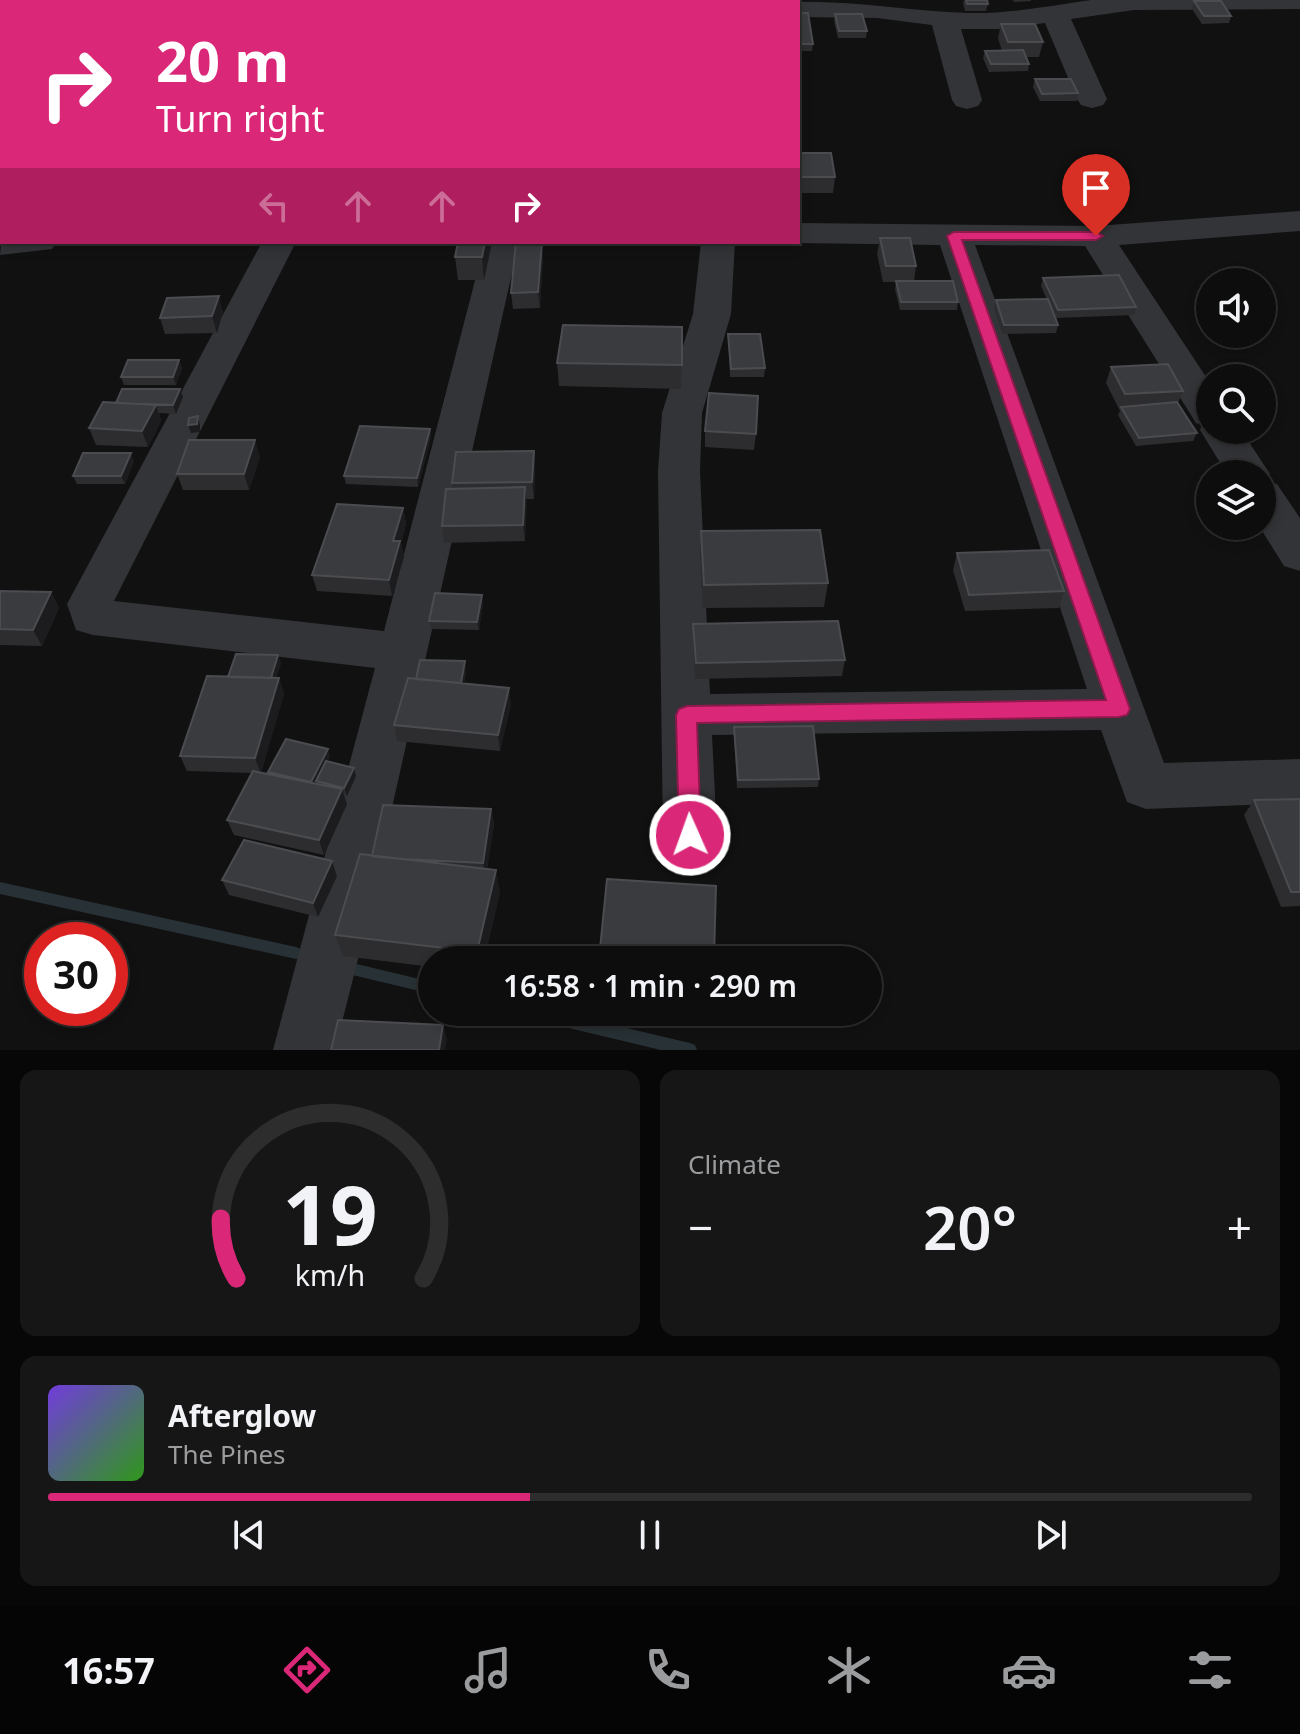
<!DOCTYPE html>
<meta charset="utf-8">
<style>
body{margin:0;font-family:"Noto Sans",sans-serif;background:#161617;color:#f1f3f6;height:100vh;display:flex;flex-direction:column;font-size:30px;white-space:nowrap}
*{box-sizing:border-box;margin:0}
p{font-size:26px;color:#9a9c9e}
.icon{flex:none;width:44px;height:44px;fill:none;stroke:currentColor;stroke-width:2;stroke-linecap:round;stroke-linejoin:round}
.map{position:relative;height:1050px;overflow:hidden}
.details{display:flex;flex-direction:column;gap:20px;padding:20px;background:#070708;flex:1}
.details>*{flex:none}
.guide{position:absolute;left:0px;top:0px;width:800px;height:244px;box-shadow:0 4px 12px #0003,0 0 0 2px #2d2d2e;background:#db2777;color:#fff;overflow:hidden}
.fabs{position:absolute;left:1196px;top:268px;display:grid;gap:16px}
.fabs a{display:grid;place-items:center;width:80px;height:80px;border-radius:50%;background:#0d0d0e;box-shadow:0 4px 12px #0003,0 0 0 2px #2d2d2e;font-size:40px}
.speed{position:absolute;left:24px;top:922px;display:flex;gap:16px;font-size:40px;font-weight:700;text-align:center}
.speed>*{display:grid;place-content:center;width:104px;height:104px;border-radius:50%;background:#0d0d0e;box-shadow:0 4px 12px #0003,0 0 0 2px #2d2d2e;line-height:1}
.speed .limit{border:12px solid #d22;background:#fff;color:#111}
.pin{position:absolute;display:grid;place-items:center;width:68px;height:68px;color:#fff;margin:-82px -34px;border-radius:50% 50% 50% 0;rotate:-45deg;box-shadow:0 0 8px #0007}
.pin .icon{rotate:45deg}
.me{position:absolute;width:88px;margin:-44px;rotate:358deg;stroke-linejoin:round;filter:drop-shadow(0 0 6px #0008)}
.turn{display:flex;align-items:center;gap:28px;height:168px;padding:0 24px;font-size:36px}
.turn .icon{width:104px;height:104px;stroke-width:2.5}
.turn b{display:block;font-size:56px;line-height:68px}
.lanes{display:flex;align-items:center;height:76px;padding:0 24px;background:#0003;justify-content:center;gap:40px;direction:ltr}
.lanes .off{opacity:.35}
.big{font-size:60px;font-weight:600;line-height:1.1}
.details .widget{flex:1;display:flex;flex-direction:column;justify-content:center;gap:12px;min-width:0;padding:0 28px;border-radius:16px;background:#161617}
.details .dial{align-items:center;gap:0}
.dial svg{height:208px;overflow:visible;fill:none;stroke:#2d2d2e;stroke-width:7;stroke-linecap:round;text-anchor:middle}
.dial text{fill:#f1f3f6;stroke:none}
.song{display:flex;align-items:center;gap:24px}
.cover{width:96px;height:96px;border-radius:12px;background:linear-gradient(135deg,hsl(260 70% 55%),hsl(110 70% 35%))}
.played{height:8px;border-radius:4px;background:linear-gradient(90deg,#db2777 40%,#2d2d2e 40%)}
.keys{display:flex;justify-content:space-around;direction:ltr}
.heat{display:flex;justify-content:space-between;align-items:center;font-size:44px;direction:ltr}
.details .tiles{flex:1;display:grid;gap:20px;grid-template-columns:1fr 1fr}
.widget:last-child{grid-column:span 2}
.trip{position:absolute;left:418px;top:946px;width:464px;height:80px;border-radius:40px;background:#0d0d0e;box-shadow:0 4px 12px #0003,0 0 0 2px #2d2d2e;font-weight:600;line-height:80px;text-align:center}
.tab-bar{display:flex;height:128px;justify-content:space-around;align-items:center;background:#050506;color:#9a9c9e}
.tab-bar .icon{width:56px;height:56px}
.tab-bar .active{color:#db2777}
.tab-bar b{font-size:36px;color:#f1f3f6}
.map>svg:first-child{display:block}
</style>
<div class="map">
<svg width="1300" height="1050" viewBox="0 0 1300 1050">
<rect width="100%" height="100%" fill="#111112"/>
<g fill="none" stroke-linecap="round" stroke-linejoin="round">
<path fill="#283135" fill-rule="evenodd" d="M0,882L296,947L301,949L303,953L301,957L296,959L0,894Z
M344,961L432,982V994L344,973L339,971L337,967L339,963Z
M524,1012H559L690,1043L695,1045L697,1050H661L531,1019L526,1017Z"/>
<path fill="#323437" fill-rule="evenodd" d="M508,0H534V2H508Z
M1091,0H1300V9L1134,10L1071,19L1107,99L1103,105L1092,108L1081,105L1077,99L1045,23L1000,29H961L982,100L978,106L967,109L956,106L952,100L932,25L877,18L798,17V2H793C849,0 911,11 967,13C1008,14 1050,6 1091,0Z
M1300,211V231L1119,245L1210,383V430H1241L1270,474L1266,481L1277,484L1300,518V571L1284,566L1259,526H1262V474H1227L1200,430L1202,425L1196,423L1085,246L975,245L1164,763L1300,759V803L1146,809L1127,802L1101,730L712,735L717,835L709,852L690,859L671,852L663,835L658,471L662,413L693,314L701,242H735L731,314L702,413L700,471L710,694L1087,689L940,245L798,243L793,242H798V223L1096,226Z
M2,234V242H57L52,249L0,255Z
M262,242H296L114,601L384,631L485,242H519L358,959L335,1050H273L375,668L93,635L76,630L67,604Z"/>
</g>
<path fill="#2d2d30" d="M964,0H987L988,4L986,11H965L963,3Z
M1013,0H1031V1L1014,2Z
M1194,1L1231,16L1229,23L1202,24L1192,9Z
M798,13L813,44L812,51H798Z
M835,14L867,31L866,38H838L834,21Z
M1001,24L1043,42L1039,57H1026L1029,64L1028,71L989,72L983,58L985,51H1002L998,38Z
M1035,79L1078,93L1077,101H1040L1033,87Z
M798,153L835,177L833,193H798Z
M2,175V235H0V177Z
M880,238L916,266L914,281L958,302L957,310H900L895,289L896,282H883L877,254Z
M458,242H491V247L484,280H458L455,257Z
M543,257L540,308L513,309L511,293Z
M1043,278L1136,307L1134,315L1056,318L1058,325L1056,333L1002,334L994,308L996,300H1047L1041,286Z
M223,312L217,333L165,334L160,318Z
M682,327L681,389L559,386L557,363Z
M728,334L765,368L764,377H730Z
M179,360L182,368L176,385H124L121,377Z
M1111,367L1183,391L1178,403L1197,433L1193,441L1136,446L1118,415L1120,411L1106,383Z
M180,389L183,397L176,414L159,413L161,421L148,447L96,445L89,428L116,403Z
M430,429L431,437L418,487L346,484L344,476Z
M705,431L756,434L754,450L705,447Z
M534,451L535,468L534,499H526L525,541L444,543L442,526L452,489V483Z
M260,457L249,490H183L177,474Z
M134,461L125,484H77L73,476Z
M403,508L406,524L401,543L404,557L392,596L317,591L312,575Z
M701,531L828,583L824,607L703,608L700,555Z
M957,553L1064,591L1059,608L965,611L953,570Z
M0,591L51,592L59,608L42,646L0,645Z
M483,603L479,630L431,629L429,621Z
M693,624L845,660L842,676L695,679L693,640Z
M281,663L276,678H279L284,694L261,772L269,774L268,772L330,756L328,761L354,768L356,776L347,796L344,795L347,804L324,855L234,835L227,820L252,773L187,771L180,756L228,677Z
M466,670L464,684L511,704L500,751L397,741L394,725L416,679Z
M734,727L819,779L818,787L737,788L734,735Z
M1300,799V906L1281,907L1244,815L1254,800Z
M491,809L494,824L487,869L500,892L484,960H432V967L343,956L335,935L372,856Z
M337,876L318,917L229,895L222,880Z
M716,886L713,960H600V949Z"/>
<path fill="#1c1c1e" d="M485,242H491V247L484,280L482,257Z
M542,242L543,257L540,308L538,292Z
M219,296L223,312L217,333L212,316Z
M179,360L182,368L176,385L173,377Z
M180,389L183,397L176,414L173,405Z
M156,405L161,421L148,447L142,431Z
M198,416L200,425V432L191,433L188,425Z
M430,429L431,437L418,487L417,478Z
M255,440L260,457L249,490L244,474Z
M534,451L535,468L534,499L532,482Z
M131,453L134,461L125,484L121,476Z
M525,487L527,504L525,541L523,525Z
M403,508L406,524L401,543L404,557L392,596L389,580L393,541Z
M51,592L59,608L42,646L33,630Z
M482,595L483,603L479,630L477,622Z
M278,655L281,663L273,688L270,679Z
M465,661L466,670L462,692L461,683Z
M279,678L284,694L261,774L255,758Z
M509,688L511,704L500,751L498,735Z
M328,749L330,756L318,782L316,781L317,784L314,790L311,782Z
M354,768L356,776L347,796L344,788Z
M342,789L347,804L324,855L319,840Z
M491,809L494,824L486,878L483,863Z
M332,861L337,876L318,917L313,903Z
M496,870L500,892L484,960H478L477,952Z
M443,1025L447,1039L445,1050H439Z"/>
<path fill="#3a3b3e" stroke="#4a4c50" stroke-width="2" d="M300,0H345V2H301Z
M559,0H590L591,2H559Z
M966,0H987L988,4H967Z
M1194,1H1221L1231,16H1204Z
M798,13H808L813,44H798Z
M835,14H862L867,31H839Z
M1001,24H1035L1043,42H1008Z
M1023,50L1029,64H991L985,51Z
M1035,79H1071L1078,93L1042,94Z
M798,153H831L835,177H798Z
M1,175H2V218L0,219Z
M880,238H910L916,266H886Z
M458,242H485L482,257H455Z
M516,242H542L538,292L511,293Z
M1119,275L1136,307L1058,310L1043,278Z
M896,281H953L958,302H901Z
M219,296L212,316L160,318L167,298Z
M1048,299L1058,325H1004L996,300Z
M563,325L682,327V365L557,363Z
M728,334H760L765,368L731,369Z
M128,360H179L173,377H121Z
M1168,364L1183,391L1125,394L1111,367Z
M122,389H180L173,405L116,403Z
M709,393L758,396L756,434L705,431Z
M103,402L156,405L142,431L89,428Z
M1177,402L1197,433L1139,438L1121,407Z
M198,416L197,424L188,425L189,418Z
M360,426L430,429L417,478L344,476Z
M189,440H255L244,474H177Z
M534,451L532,482L452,483L456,452Z
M83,453H131L121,476H73Z
M525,487L523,525L442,526L446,489Z
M337,504L403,508L393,541H400L389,580L312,575Z
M820,530L828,583L704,585L701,531Z
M1049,550L1064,591L969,595L957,553Z
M0,591L51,592L33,630L0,629Z
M435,593L482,595L477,622L429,621Z
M838,621L845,660L696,663L693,624Z
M236,654L278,655L271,678L228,677Z
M420,660L465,661L461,683L416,679Z
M207,676L279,678L255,758L180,756Z
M408,678L509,688L498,735L394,725Z
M813,726L819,779L738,780L734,727Z
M286,739L328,749L311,782L268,772Z
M326,761L354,768L344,788L316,781Z
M253,771L342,789L319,840L227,820Z
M1300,799V892H1291L1254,800Z
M383,805L491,809L483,863L401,859L372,856Z
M244,840L332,861L313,903L222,880Z
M360,854L496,870L477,952L335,935Z
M607,879L716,886L714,956L600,949Z
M338,1020L443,1025L439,1050H331Z"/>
<path fill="#db2777" stroke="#8e194d" stroke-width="2" d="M954,232H1096L1103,236L1096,240H962L1130,709L1127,715L1119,717L697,723L701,835L698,842L690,844L682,842L679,835L676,715L679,709L687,706L1106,700L947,236Z"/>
</svg>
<div class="fabs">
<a><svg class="icon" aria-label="sound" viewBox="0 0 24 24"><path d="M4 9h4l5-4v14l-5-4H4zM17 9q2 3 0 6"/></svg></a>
<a><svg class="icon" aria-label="search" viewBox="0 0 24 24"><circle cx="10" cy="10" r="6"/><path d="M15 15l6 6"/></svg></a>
<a><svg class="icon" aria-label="layers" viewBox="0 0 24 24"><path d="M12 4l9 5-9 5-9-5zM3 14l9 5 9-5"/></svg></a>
</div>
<div class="speed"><div class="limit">30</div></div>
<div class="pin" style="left:1096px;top:236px;background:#d93025"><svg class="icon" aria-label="arrive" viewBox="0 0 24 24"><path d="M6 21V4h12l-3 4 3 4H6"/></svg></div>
<svg class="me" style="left:690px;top:835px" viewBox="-20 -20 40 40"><circle r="17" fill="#db2777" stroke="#fff" stroke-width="3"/><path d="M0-11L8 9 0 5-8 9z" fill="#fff"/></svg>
<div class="trip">16:58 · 1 min · 290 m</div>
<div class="guide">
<div class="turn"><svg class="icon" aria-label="right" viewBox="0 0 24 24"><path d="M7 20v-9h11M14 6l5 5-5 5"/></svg><div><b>20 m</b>Turn right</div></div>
<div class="lanes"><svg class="icon off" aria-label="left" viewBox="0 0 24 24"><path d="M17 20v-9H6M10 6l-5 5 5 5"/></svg><svg class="icon off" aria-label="ahead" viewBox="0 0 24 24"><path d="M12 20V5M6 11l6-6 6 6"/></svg><svg class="icon off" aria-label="ahead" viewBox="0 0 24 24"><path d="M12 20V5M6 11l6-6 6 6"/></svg><svg class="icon" aria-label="right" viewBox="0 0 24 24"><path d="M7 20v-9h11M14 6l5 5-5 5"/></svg></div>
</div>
</div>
<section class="details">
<div class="tiles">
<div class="widget dial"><svg viewBox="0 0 100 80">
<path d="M14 69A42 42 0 1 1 86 69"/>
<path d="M14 69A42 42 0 0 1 8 46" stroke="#db2777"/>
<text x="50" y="56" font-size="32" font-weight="700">19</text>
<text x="50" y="72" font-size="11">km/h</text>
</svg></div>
<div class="widget"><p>Climate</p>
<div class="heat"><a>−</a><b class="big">20°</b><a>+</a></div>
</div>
<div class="widget">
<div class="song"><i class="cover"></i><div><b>Afterglow</b><p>The Pines</p></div></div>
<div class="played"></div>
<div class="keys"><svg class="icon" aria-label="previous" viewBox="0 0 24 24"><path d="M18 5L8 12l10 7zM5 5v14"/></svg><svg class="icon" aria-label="pause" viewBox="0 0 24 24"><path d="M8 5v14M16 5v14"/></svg><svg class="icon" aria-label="next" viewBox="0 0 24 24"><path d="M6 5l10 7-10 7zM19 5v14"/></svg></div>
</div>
</div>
</section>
<nav class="tab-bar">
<b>16:57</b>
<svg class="icon active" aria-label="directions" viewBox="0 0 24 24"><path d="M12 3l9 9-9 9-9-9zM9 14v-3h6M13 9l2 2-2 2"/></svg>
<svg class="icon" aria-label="music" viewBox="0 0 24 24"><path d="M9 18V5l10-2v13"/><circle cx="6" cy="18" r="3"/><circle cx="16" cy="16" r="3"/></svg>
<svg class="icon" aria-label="phone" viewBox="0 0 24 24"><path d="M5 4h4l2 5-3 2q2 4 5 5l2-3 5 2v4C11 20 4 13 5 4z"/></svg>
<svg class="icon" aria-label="climate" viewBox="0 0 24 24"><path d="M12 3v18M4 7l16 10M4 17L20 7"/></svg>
<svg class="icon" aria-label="car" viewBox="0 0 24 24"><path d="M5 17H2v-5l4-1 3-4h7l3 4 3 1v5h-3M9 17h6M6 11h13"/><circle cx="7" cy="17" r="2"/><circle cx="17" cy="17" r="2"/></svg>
<svg class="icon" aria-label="filters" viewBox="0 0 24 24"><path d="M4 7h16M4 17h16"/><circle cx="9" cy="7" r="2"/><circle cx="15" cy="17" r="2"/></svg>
</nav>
